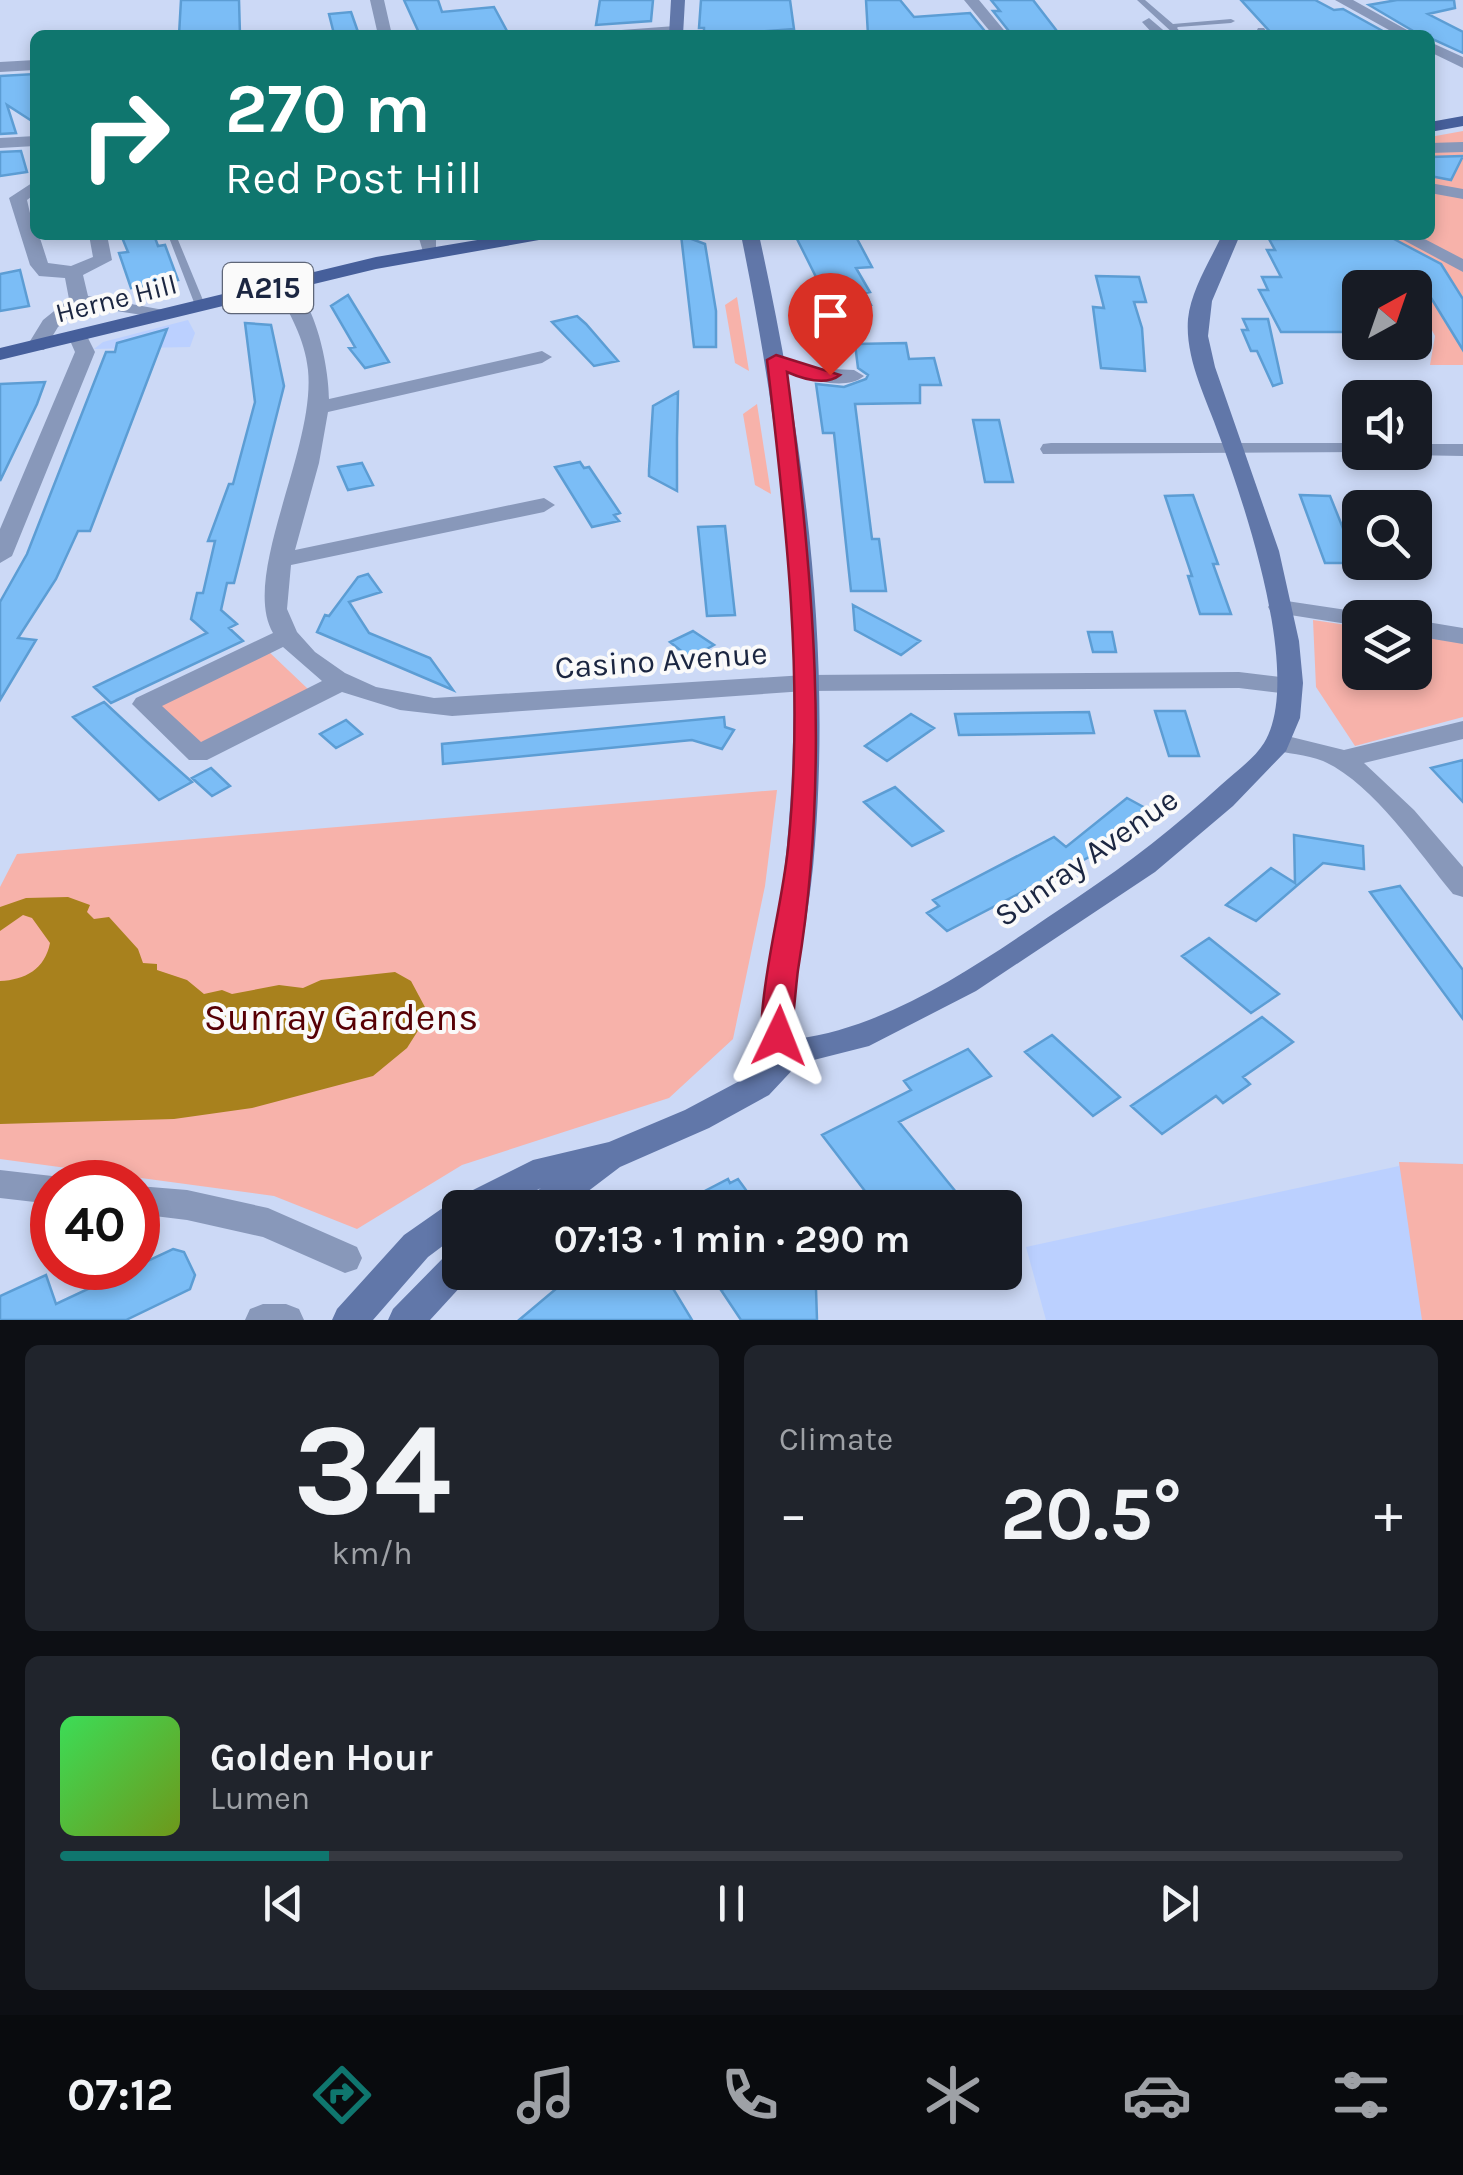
<!DOCTYPE html>
<meta charset="utf-8">
<style>
body{margin:0;font-family:Karla,sans-serif;background:#20242c;color:#f1f3f6;height:100vh;display:flex;flex-direction:column;font-size:38px;white-space:nowrap}
*{box-sizing:border-box;margin:0}
p{font-size:32px;color:#9ea1a6}
.icon{flex:none;width:55px;height:55px;fill:none;stroke:currentColor;stroke-width:2;stroke-linecap:round;stroke-linejoin:round}
.map{position:relative;height:1320px;overflow:hidden}
.details{display:flex;flex-direction:column;gap:25px;padding:25px;background:#0d0f14;flex:1}
.details>*{flex:none}
.top-card{position:absolute;left:30px;top:30px;width:1405px;height:210px;border-radius:15px;box-shadow:0 5px 15px #0003;background:#0f766e;color:#fff;overflow:hidden}
.needle{width:65px;rotate:40deg}
.buttons{position:absolute;left:1342px;top:270px;display:grid;gap:20px}
.buttons a{display:grid;place-items:center;width:90px;height:90px;border-radius:15px;background:#171b24;box-shadow:0 5px 15px #0003;font-size:50px}
.speed{position:absolute;left:30px;top:1160px;display:flex;gap:20px;font-size:50px;font-weight:700;text-align:center}
.speed>*{display:grid;place-content:center;width:130px;height:130px;border-radius:50%;background:#171b24;box-shadow:0 5px 15px #0003;line-height:1}
.speed .limit{border:15px solid #d22;background:#fff;color:#111}
.pin{position:absolute;display:grid;place-items:center;width:85px;height:85px;color:#fff;margin:-102px -42px;border-radius:50% 50% 50% 0;rotate:-45deg;box-shadow:0 0 10px #0007}
.pin .icon{rotate:45deg}
.me{position:absolute;width:110px;margin:-55px;rotate:2deg;stroke-linejoin:round;filter:drop-shadow(0 0 8px #0008)}
.turn{display:flex;align-items:center;gap:35px;height:210px;padding:0 30px;font-size:45px}
.turn .icon{width:130px;height:130px;stroke-width:2.5}
.turn b{display:block;font-size:70px;line-height:85px}
.big{font-size:75px;font-weight:700;line-height:1.1}
.details .widget{flex:1;display:flex;flex-direction:column;justify-content:center;gap:15px;min-width:0;padding:0 35px;border-radius:15px;background:#20242c}
.details .dial{align-items:center;gap:0}
.dial b{font-size:130px;line-height:1}
.song{display:flex;align-items:center;gap:30px}
.cover{width:120px;height:120px;border-radius:15px;background:linear-gradient(135deg,hsl(130 70% 55%),hsl(80 70% 35%))}
.played{height:10px;border-radius:5px;background:linear-gradient(90deg,#0f766e 20%,#363941 20%)}
.keys{display:flex;justify-content:space-around;direction:ltr}
.heat{display:flex;justify-content:space-between;align-items:center;font-size:55px;direction:ltr}
.details .tiles{flex:1;display:grid;gap:25px;grid-template-columns:1fr 1fr}
.widget:last-child{grid-column:span 2}
.trip{position:absolute;left:442px;top:1190px;width:580px;height:100px;border-radius:15px;background:#171b24;box-shadow:0 5px 15px #0003;font-weight:700;line-height:100px;text-align:center}
.menu{display:flex;height:160px;justify-content:space-around;align-items:center;background:#090b0e;color:#9ea1a6}
.menu .icon{width:70px;height:70px}
.menu .on{color:#0f766e}
.menu b{font-size:45px;color:#f1f3f6}
.map>svg:first-child{display:block}
</style>
<div class="map">
<svg width="1463" height="1320" viewBox="0 0 1463 1320">
<rect width="100%" height="100%" fill="#ccd9f6"/>
<path fill="#bbd0ff" d="M188,320L195,333L190,347L94,349L103,342Z
M1399,1162L1463,1164V1320H1046L1026,1247L1399,1166Z"/>
<path fill="#f7b2aa" d="M1463,131V365H1430L1435,336L1415,298V288L1410,287L1382,235H1430V137Z
M737,297L749,371L735,363L725,305Z
M757,404L771,494L755,485L743,414Z
M1313,620L1360,627V672H1415V636L1463,643V717L1355,746L1316,687Z
M268,651L308,689L201,746L156,703Z
M777,790L765,886L733,1039L669,1098L462,1165L357,1229L274,1196L0,1159V887L17,854Z
M1399,1162L1463,1164V1320H1422Z"/>
<path fill="#a8811d" d="M68,897L90,905L87,912L94,919L109,917L138,949L143,963L157,964V970L187,980L204,994L222,990L232,994L279,985L303,988L321,980L395,972L411,981L426,1009V1018L407,1048L373,1076L252,1108L174,1119L0,1124V981C25,980 45,969 50,943L32,918L23,915L0,931V907L26,898Z"/>
<path fill="#7bbdf6" stroke="#5c9dd4" stroke-width="2.5" d="M181,0H239L240,35H179Z
M404,0H438L442,12L494,7L508,33L420,35Z
M600,0H653L651,21L596,25Z
M701,0H790L794,29L767,31L770,35H704V28H699Z
M866,0H900L914,17L970,13L988,35H868Z
M991,0H1033L1060,35H1012L993,11H1000Z
M1241,0H1315L1334,10L1343,9L1390,35H1273Z
M1397,0H1454L1455,8L1428,14L1463,32V53L1430,38V35H1420L1369,5Z
M351,12L358,32L334,34L329,14Z
M35,74V123L7,105L16,133L0,134V76Z
M21,151L27,172L0,176V152Z
M1463,156L1451,180L1430,176V157Z
M121,235H154L158,246L165,245L178,280L131,288L119,253L128,252Z
M681,235L705,244L716,311V347H694Z
M795,235H855L872,267L856,268L870,292L865,293L871,305L832,309Z
M1392,238L1441,264L1463,299V350L1425,288H1360V332H1281L1259,290H1268L1262,277H1281L1267,250H1275L1269,239Z
M20,270L29,306L0,311V274Z
M1096,276L1139,277L1146,302H1134L1142,328L1145,371L1101,368L1093,307L1104,308Z
M348,295L367,326L389,362L365,368L349,348L355,347L331,306Z
M577,316L586,324L618,361L594,366L552,322Z
M1243,319H1268L1282,383L1273,386L1257,351H1251L1242,330H1248Z
M245,323L271,325L284,386L234,583H227L221,610L237,624L229,628L243,641L111,703L94,687L207,633L191,619L197,593H203L215,541H208L229,484H233L255,402Z
M167,329L90,531H78L56,579L18,638L36,640L0,700V602L27,554L106,352H115L117,343Z
M906,343L909,359L934,358L941,385H920V403L855,404L872,539H879L886,591H851L834,433H823L816,384L844,387L866,379L868,375L858,368L855,344Z
M45,382L37,404L0,481V384Z
M678,392L677,438V491L649,476V470L653,406Z
M973,420H999L1013,482H985Z
M580,462L584,468L589,467L620,513L614,515L619,521L592,527L555,467Z
M362,463L373,485L348,490L338,467Z
M1193,495L1218,564H1213L1231,614H1200L1188,576H1192L1165,496Z
M1300,495L1330,496L1357,563H1325Z
M725,526L735,615L707,616L698,527Z
M368,574L381,592L349,602L369,633L430,658L453,690L317,632L325,615L329,616L358,577Z
M853,605L887,623L920,641L901,655L855,630Z
M693,631L714,645L690,658L670,642Z
M1088,632H1112L1116,652H1093Z
M104,702L146,741L192,782L159,800L73,717Z
M1155,711H1185L1199,756H1169Z
M1089,712L1094,733L959,735L955,714Z
M911,714L934,728L887,761L865,746Z
M724,717L725,727L734,730L722,749L692,740L443,764L442,744Z
M346,720L362,734L336,748L320,734Z
M1463,760V802L1431,768Z
M211,768L230,786L212,796L192,778Z
M895,787L943,831L912,846L864,802Z
M1127,798L1147,809L1131,822L1138,826L1118,842L947,931L927,913L939,906L933,900L1054,837L1066,847Z
M1294,835L1363,846L1364,869L1323,863L1256,921L1226,905L1271,868L1295,883Z
M1400,886L1463,970V1019L1370,892Z
M1209,938L1279,994L1251,1013L1182,956Z
M1262,1017L1293,1042L1243,1077L1250,1084L1223,1103L1216,1096L1162,1134L1131,1106Z
M1052,1035L1120,1097L1093,1116L1025,1052Z
M968,1049L991,1076L899,1122L969,1208H878L822,1135L911,1090L904,1081Z
M728,1179L730,1183L738,1179L759,1208H672Z
M173,1249L184,1252L195,1275L190,1289L126,1320H0V1296L46,1275L56,1304Z
M576,1272H663L692,1320H519Z
M715,1272H845L816,1289L817,1320H741L721,1290L726,1288Z"/>
<g fill="none" stroke-linecap="round" stroke-linejoin="round">
<path fill="#8898ba" fill-rule="evenodd" d="M1137,0H1145L1173,24L1231,19L1235,21L1231,23L1178,27L1177,28L1183,35H1175Z
M1258,28H1264L1269,35H1261L1257,30Z
M168,235H176L205,305L203,307H197L195,305Z"/>
<path fill="#8898ba" fill-rule="evenodd" d="M370,0H384L392,35H378Z
M964,0H979L1008,35H993Z
M1335,0H1353L1416,35H1398Z
M1149,18L1169,35H1154L1142,22Z
M675,26L682,30L680,33L601,35L608,31Z
M1430,42L1463,57V68L1430,52Z
M35,60V70L0,72V62Z
M35,136V146L0,148V138Z
M1463,142V152L1430,153V143Z
M35,181V194L27,200L35,235H39L48,263L71,266L93,257L89,235H107L112,260L83,275L88,296L169,311V319L83,306L58,327L44,350H30L27,346L43,320L69,299L65,278L39,276L30,265L9,198Z
M1430,183L1463,189V199L1430,193Z
M418,235H436V255H424Z
M1394,235H1417L1463,259V272Z
M283,279C315,292 329,368 329,399L542,351L552,357L542,363L328,412L319,463L295,550L544,498L555,505L544,512L291,565L287,609L297,632L315,652L345,673L376,687L434,698L805,675L1239,672L1289,678L1302,686L1289,694L1239,688L805,691L452,716L400,710L342,692L207,760H189L132,704L136,698L273,633C240,576 316,449 308,370C305,339 289,312 274,285ZM283,647L322,681L201,742L162,706Z
M78,330L85,332L95,352L12,556L0,563V529L75,352L68,336Z
M776,354L811,368L854,370L864,376C843,394 792,375 769,364V356Z
M1051,443H1360V452H1368L1043,454L1040,449L1043,444Z
M1415,444H1463V456L1407,455L1415,452Z
M1280,600L1360,612L1371,618H1360V626L1271,612L1268,607L1271,602Z
M1415,620L1463,628V644L1415,636Z
M1463,721V739L1364,763L1414,810L1463,867V897L1453,894C1419,853 1373,783 1323,761C1306,754 1287,754 1270,749L1266,743L1270,737L1279,734L1344,750Z
M0,1170L52,1176L65,1182H52V1204L0,1198Z
M138,1186L187,1190L268,1208L357,1247L362,1258L357,1269L345,1273L263,1237L187,1220L138,1214Z
M263,1304H286L299,1309L304,1320H245L250,1309Z"/>
<path fill="#6177a9" fill-rule="evenodd" d="M671,0H685L683,35H669Z
M741,235H759C803,434 831,640 815,844C811,902 799,959 791,1017L797,1039C899,1025 994,953 1078,897C1129,863 1176,826 1221,785C1235,772 1254,759 1264,743C1304,678 1244,503 1219,435C1206,398 1185,359 1188,319C1191,290 1210,261 1222,235H1240L1212,301L1208,336L1215,367L1279,551L1299,641L1303,683L1300,718L1286,751L1233,806L1155,872L976,991L869,1046L798,1064L769,1095L709,1128L620,1167L566,1208H522L527,1198L541,1188L502,1208H460V1233L428,1257L373,1320H332L337,1309L404,1235L457,1198L533,1160L609,1142L685,1110L747,1077L772,1051L763,1036L761,1017C769,960 782,903 787,845C806,641 782,435 741,235Z
M460,1249V1272H474L430,1320H388L393,1309L448,1253Z"/>
<path fill="#465f9b" fill-rule="evenodd" d="M1463,116V126L1430,132V122Z
M507,235H548L539,240L376,269L0,360V348L376,257Z"/>
</g>
<path fill="#e11d48" stroke="#92132f" stroke-width="2.5" d="M776,355L840,375C826,386 803,379 787,372C813,571 831,771 798,970C796,984 792,1038 789,1044L779,1047L769,1044C764,1035 762,1025 762,1015C766,959 782,904 788,848C805,687 786,521 767,360Z"/>
<g text-anchor="middle" stroke-width="8" stroke-linejoin="round" paint-order="stroke">
<g font-size="28" fill="#1b2641" stroke="#fafafa">
<text transform="translate(116 298) rotate(-14)" y="10">Herne Hill</text>
</g>
<rect fill="#fafafa" stroke="#5e6678" stroke-width="2.5" x="223" y="263" width="90" height="50" rx="8"/>
<g font-size="30" font-weight="bold" fill="#1b2641">
<text x="268" y="298">A215</text>
</g>
<g font-size="32" fill="#1b2641" stroke="#fafafa">
<text transform="translate(661 660) rotate(-4)" y="11">Casino Avenue</text>
<text transform="translate(1086 857) rotate(-35)" y="11">Sunray Avenue</text>
</g>
<g font-size="38" fill="#570005" stroke="#fafafa">
<text x="341" y="1030">Sunray Gardens</text>
</g>
</g>
</svg>
<div class="buttons">
<a><svg class="needle" viewBox="-14 -14 28 28"><path d="M0-13l5 13h-10z" fill="#e53935"/><path d="M0 13l5-13h-10z" fill="#9ea1a6"/></svg></a>
<a><svg class="icon" aria-label="sound" viewBox="0 0 24 24"><path d="M4 9h4l5-4v14l-5-4H4zM17 9q2 3 0 6"/></svg></a>
<a><svg class="icon" aria-label="search" viewBox="0 0 24 24"><circle cx="10" cy="10" r="6"/><path d="M15 15l6 6"/></svg></a>
<a><svg class="icon" aria-label="layers" viewBox="0 0 24 24"><path d="M12 4l9 5-9 5-9-5zM3 14l9 5 9-5"/></svg></a>
</div>
<div class="speed"><div class="limit">40</div></div>
<div class="pin" style="left:830px;top:375px;background:#d93025"><svg class="icon" aria-label="arrive" viewBox="0 0 24 24"><path d="M6 21V4h12l-3 4 3 4H6"/></svg></div>
<svg class="me" style="left:779px;top:1036px" viewBox="-20 -20 40 40"><path d="M0-17L14 15 0 8-14 15z" fill="#e11d48" stroke="#fff" stroke-width="4"/></svg>
<div class="trip">07:13 · 1 min · 290 m</div>
<div class="top-card">
<div class="turn"><svg class="icon" aria-label="right" viewBox="0 0 24 24"><path d="M7 20v-9h11M14 6l5 5-5 5"/></svg><div><b>270 m</b>Red Post Hill</div></div>
</div>
</div>
<section class="details">
<div class="tiles">
<div class="widget dial"><b>34</b><p>km/h</p></div>
<div class="widget"><p>Climate</p>
<div class="heat"><a>−</a><b class="big">20.5°</b><a>+</a></div>
</div>
<div class="widget">
<div class="song"><i class="cover"></i><div><b>Golden Hour</b><p>Lumen</p></div></div>
<div class="played"></div>
<div class="keys"><svg class="icon" aria-label="previous" viewBox="0 0 24 24"><path d="M18 5L8 12l10 7zM5 5v14"/></svg><svg class="icon" aria-label="pause" viewBox="0 0 24 24"><path d="M8 5v14M16 5v14"/></svg><svg class="icon" aria-label="next" viewBox="0 0 24 24"><path d="M6 5l10 7-10 7zM19 5v14"/></svg></div>
</div>
</div>
</section>
<nav class="menu">
<b>07:12</b>
<svg class="icon on" aria-label="directions" viewBox="0 0 24 24"><path d="M12 3l9 9-9 9-9-9zM9 14v-3h6M13 9l2 2-2 2"/></svg>
<svg class="icon" aria-label="music" viewBox="0 0 24 24"><path d="M9 18V5l10-2v13"/><circle cx="6" cy="18" r="3"/><circle cx="16" cy="16" r="3"/></svg>
<svg class="icon" aria-label="phone" viewBox="0 0 24 24"><path d="M5 4h4l2 5-3 2q2 4 5 5l2-3 5 2v4C11 20 4 13 5 4z"/></svg>
<svg class="icon" aria-label="climate" viewBox="0 0 24 24"><path d="M12 3v18M4 7l16 10M4 17L20 7"/></svg>
<svg class="icon" aria-label="car" viewBox="0 0 24 24"><path d="M5 17H2v-5l4-1 3-4h7l3 4 3 1v5h-3M9 17h6M6 11h13"/><circle cx="7" cy="17" r="2"/><circle cx="17" cy="17" r="2"/></svg>
<svg class="icon" aria-label="filters" viewBox="0 0 24 24"><path d="M4 7h16M4 17h16"/><circle cx="9" cy="7" r="2"/><circle cx="15" cy="17" r="2"/></svg>
</nav>
